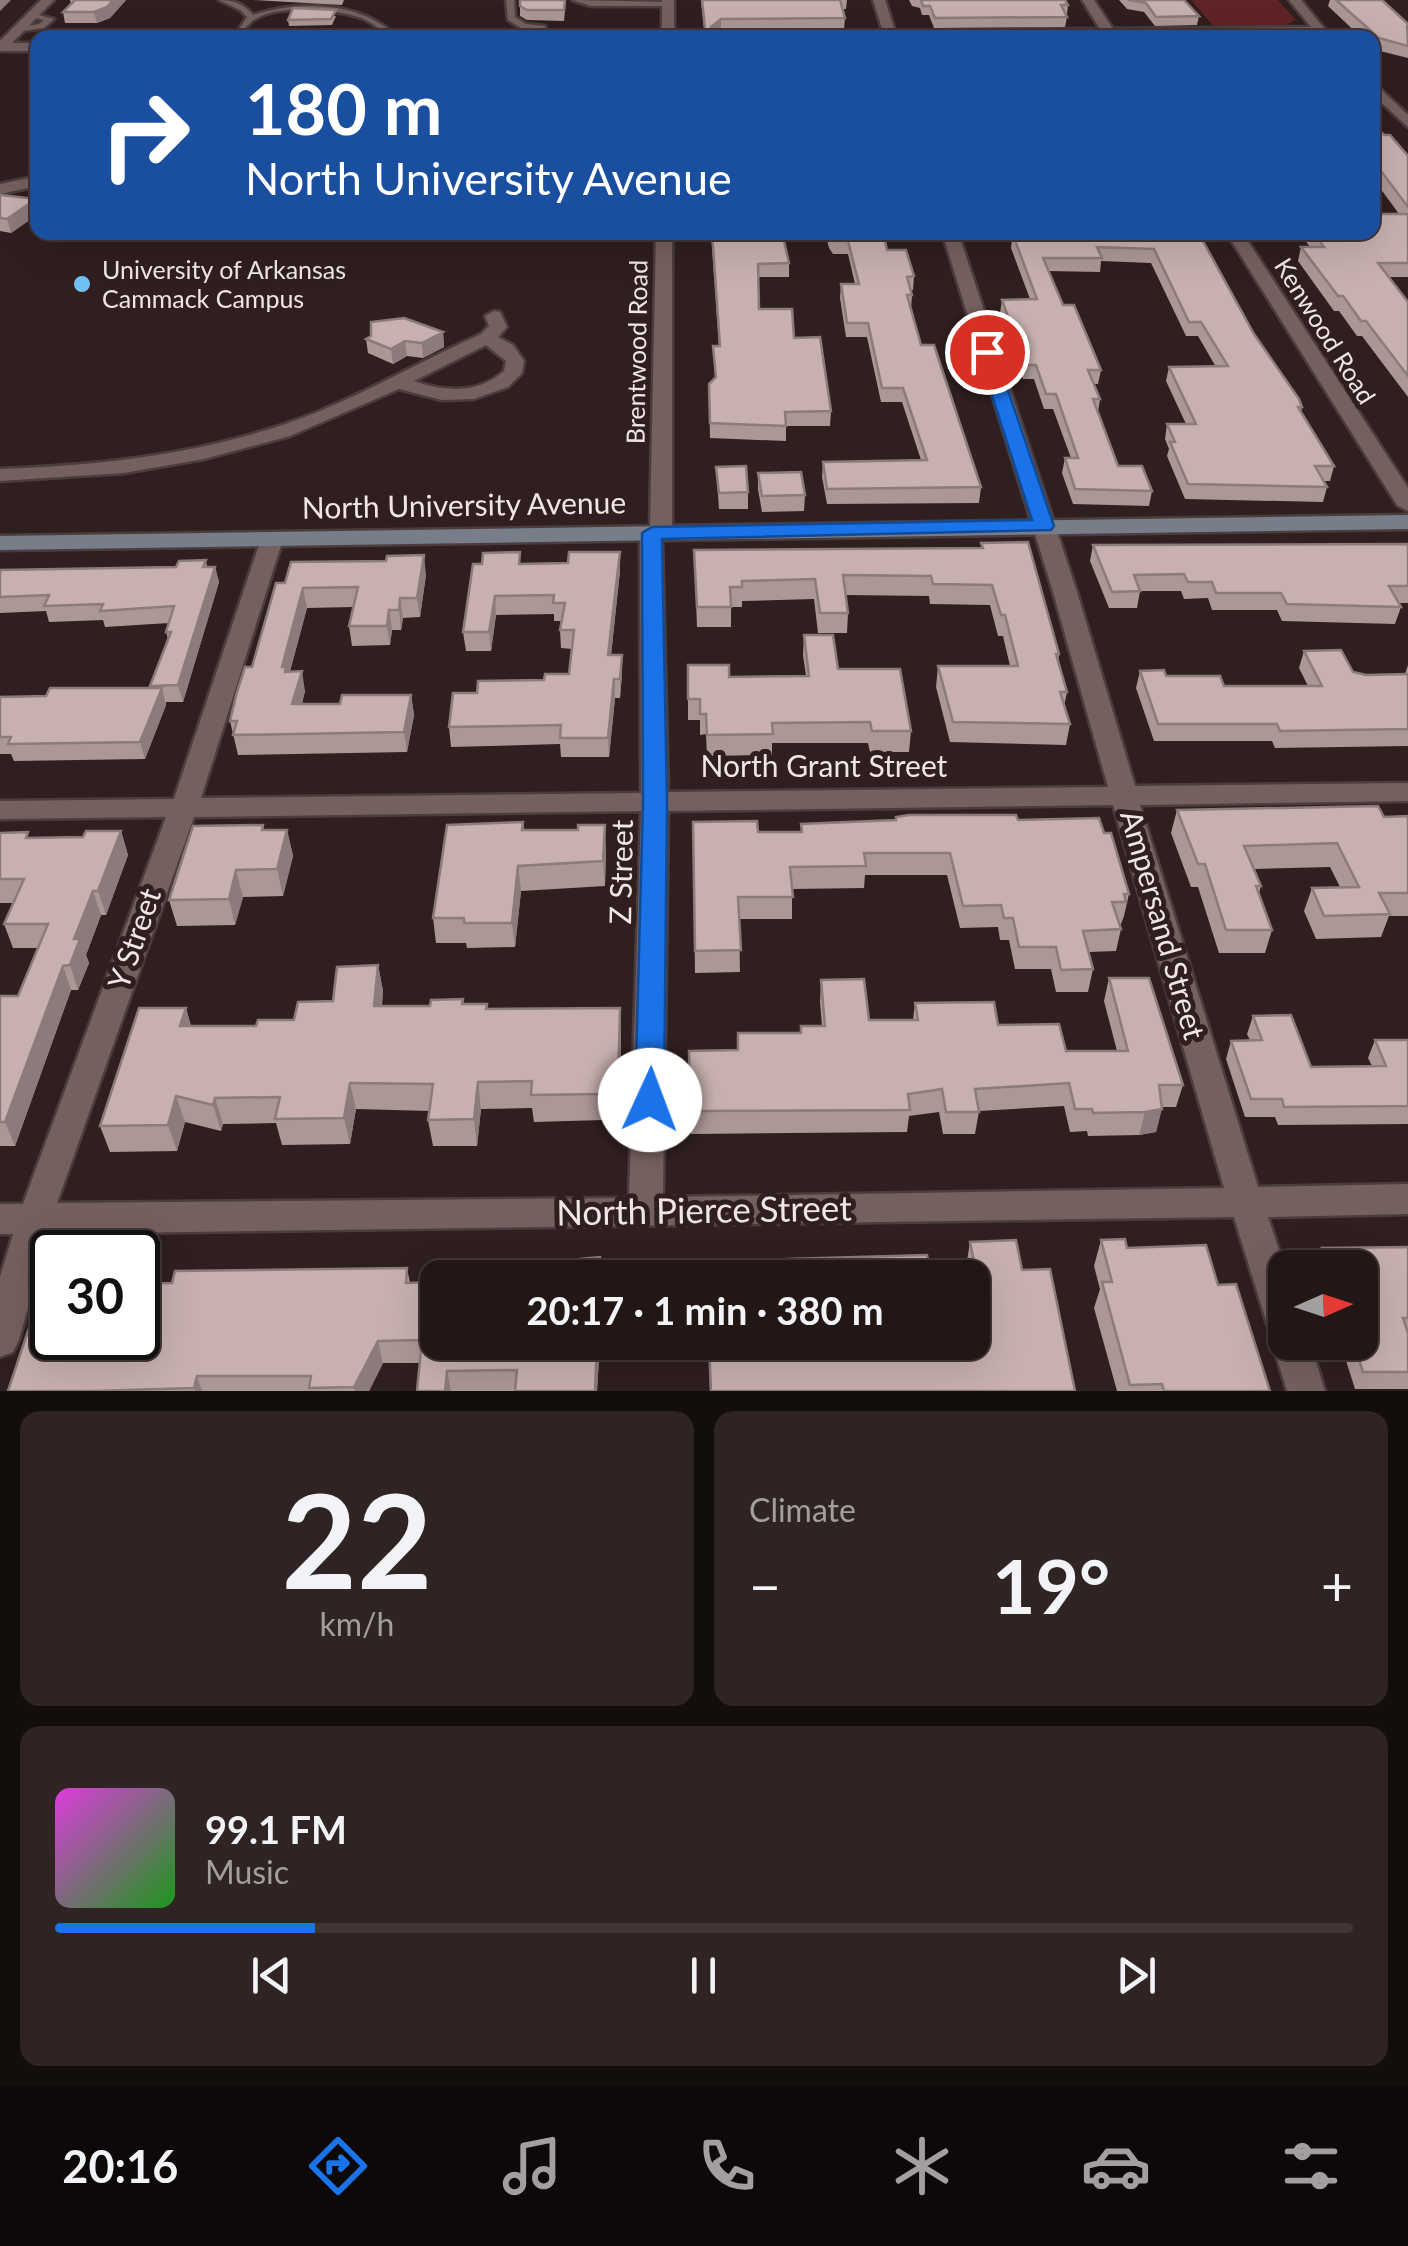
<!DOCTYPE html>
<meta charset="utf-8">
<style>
body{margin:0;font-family:Lato,sans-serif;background:#2f2423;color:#f1f3f6;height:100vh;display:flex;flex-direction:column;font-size:38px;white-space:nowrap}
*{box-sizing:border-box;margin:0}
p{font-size:32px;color:#a39fa1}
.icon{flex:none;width:55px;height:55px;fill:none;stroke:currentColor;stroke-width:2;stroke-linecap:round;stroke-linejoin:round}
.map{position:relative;height:1391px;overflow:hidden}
.drawer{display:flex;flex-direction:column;gap:20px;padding:20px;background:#130d0c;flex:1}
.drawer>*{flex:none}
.hud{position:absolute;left:30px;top:30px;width:1350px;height:210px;border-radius:20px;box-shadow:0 10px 40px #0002,0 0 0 2px #403635;background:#1a4fa0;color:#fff;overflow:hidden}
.needle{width:65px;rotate:87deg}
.controls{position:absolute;left:1268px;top:1250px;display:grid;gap:20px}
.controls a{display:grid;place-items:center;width:110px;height:110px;border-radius:20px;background:#231716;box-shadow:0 10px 40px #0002,0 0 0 2px #403635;font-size:50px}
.speed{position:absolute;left:30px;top:1230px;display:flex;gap:20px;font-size:50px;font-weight:700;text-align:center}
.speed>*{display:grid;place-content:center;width:130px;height:130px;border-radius:50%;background:#231716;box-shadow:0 10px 40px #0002,0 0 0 2px #403635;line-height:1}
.speed .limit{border:5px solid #111;border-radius:15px;background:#fff;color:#111}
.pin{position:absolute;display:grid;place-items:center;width:85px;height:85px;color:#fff;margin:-42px;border:5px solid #fff;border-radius:50%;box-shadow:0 2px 10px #0007}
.me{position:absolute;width:110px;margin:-55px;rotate:2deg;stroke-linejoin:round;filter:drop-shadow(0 0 8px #0008)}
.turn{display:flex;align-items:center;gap:35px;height:210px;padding:0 50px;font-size:45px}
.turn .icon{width:130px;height:130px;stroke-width:2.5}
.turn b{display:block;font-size:70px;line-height:85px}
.big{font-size:75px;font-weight:700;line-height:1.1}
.drawer .card{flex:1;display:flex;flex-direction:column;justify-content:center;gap:15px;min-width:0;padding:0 35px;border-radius:20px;background:#2f2423}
.drawer .dial{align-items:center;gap:0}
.dial b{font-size:130px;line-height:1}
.song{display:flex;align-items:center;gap:30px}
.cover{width:120px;height:120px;border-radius:15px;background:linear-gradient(135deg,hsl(300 70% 55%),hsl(120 70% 35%))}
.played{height:10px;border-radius:5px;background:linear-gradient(90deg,#1a73e8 20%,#403635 20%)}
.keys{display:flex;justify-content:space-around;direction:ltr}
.heat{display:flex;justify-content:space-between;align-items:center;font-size:55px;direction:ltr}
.drawer .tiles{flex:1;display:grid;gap:20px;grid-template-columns:1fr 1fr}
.card:last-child{grid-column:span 2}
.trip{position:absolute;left:420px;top:1260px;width:570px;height:100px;border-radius:20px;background:#231716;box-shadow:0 10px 40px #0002,0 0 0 2px #403635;font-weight:700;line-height:100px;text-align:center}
.tabs{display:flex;height:160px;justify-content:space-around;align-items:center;background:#0e0909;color:#a39fa1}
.tabs .icon{width:70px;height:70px}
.tabs .active{color:#1a73e8}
.tabs b{font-size:45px;color:#f1f3f6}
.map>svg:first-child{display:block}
</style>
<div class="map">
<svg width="1408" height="1391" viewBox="0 0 1408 1391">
<rect width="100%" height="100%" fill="#2f1f1e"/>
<path fill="#602426" d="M1191,0H1278L1296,20L1283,26L1215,28Z"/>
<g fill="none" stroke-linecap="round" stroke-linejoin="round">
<g stroke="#4b3d3d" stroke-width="5">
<path id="lane" d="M219,0C234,0 244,4 253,15C299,0 363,1 398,38H390C382,30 374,24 364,19C339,9 269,2 249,24C245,27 243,33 241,38H233L247,17L240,10Z
M506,0H514L515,17L526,24L545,26L546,38H538V30L521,28L508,20Z
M572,0L668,2L672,4L668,6H591Z
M31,13L54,19L44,28L15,32V28L39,24L44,20L31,17Z"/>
</g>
<g stroke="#4b3d3d" stroke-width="5">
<path id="street" d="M41,0H54L12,43H38V51H0V41Z
M662,0H674V38H662Z
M873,0H885L895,31L1100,29L1082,0H1094L1113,29L1311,27L1289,0H1301L1332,38L810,36L816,32H883Z
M1372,81L1408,115V127L1372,94Z
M38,176V186L0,194V184Z
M656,232H672V533L662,539L668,792L1108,787L1053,592L942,232H958L1077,592L1135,786L1408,783V801L1140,805L1258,1187L1408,1184V1214L1268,1217L1285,1268V1342H1310L1325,1391H1287L1272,1342L1275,1337L1267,1324L1234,1217L48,1234L19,1340L13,1352L0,1357V1277L13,1234H0V1204H23L166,817L0,819V801L174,799L261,539L272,532L283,539L201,798L641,793L640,533L650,527ZM1113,805L1224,1188L663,1197L668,811ZM641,811L629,1198L57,1203L194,817Z
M1226,232H1242L1408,488V511L1397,505Z
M494,311L500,312L507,327L498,337L513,345L524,361L522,373L508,387L474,399L442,400L399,389L290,436L204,459L124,473L0,481V469C108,465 214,453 315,413C372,390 425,359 481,334L489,326L485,316ZM486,345L506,361L504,371C478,394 445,392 414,381Z"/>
</g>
<g stroke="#4b3d3d" stroke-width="5">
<path id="secondary" d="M1408,515V529L0,550V536Z"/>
</g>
<use href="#lane" fill="#74605f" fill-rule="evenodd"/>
<use href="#street" fill="#74605f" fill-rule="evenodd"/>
<use href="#secondary" fill="#787d8a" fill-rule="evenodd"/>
</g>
<path fill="#ab9796" d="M70,0H126L110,18L97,23H65L63,12L71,4Z
M253,0H344L342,5Z
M520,0H566L564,21L527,20L520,16Z
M701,0H847L846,9H842L845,18L844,29L721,30L850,38H705Z
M909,0H1065L1068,5L1067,14H1065L1067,17L1065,27L934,28L929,15H922L920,8L912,6Z
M1119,0H1184L1199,16L1197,25L1155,26L1144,12L1127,9Z
M1330,0H1382L1408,24V58L1376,50L1372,47V38H1362L1328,6Z
M336,16L332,25L289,26L288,20Z
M1372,123L1384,135L1408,156V277H1389L1408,302V397L1362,336H1357L1339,311H1334L1298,261L1301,247H1310L1299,232H1372L1399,214L1372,177Z
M0,195L36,199L38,214L11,233L0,231Z
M711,232H782L789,263V277H758L759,309L794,338L831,411L830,426H786V441L710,438L709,384L715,378L713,346H719Z
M825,232H883L887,250L914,276L913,290H911L912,295L911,309L921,345L981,487L979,503L827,504L822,477L823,462L921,460L902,402H881L867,337H846L840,298L841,284H855L848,254H833L829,248Z
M1013,232H1198L1254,334L1302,407L1301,412L1334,466L1330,481H1323L1327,487L1323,502L1185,499L1167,456L1169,449L1165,439L1167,424H1186L1166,381L1169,367H1216L1198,336H1186L1151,263L1101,261L1100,272L1048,271L1063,305L1101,370L1098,384H1094L1100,399L1098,412L1118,466L1152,491L1149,506L1073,504L1062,473L1065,458H1071L1053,409H1044L1034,379H1023L1000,313L1002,300L1030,299L1011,248Z
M443,332L444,347L423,358L407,356L393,364L368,353L366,339Z
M716,467L748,492V509H719Z
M758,473L805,495L804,511L762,512L758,489Z
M981,543L1059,654L1058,662L1067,692L1064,706L1070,724L1066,745L950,742L936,687L938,666H1010L1003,636H998L990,605L930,604L929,596L846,595L848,613L847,633H818L814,599L742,601V607H731V627H697L694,550L981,548Z
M1408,544V603H1398L1401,607L1395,624L1282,621L1277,610H1212L1208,598L1184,599L1181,591H1140L1137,608H1109L1090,561L1093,545Z
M206,560L207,567H215L219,582L183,702H166V705L145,759L14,761L11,754H0V697L46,696L151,688L168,639L166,632L169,623L105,627L103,620L49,622L46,611L0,613V570L176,567Z
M521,564L620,571L611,655L622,674L620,698H615L609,757H561L560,744L451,747L449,727L477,693L569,674L572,649L561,648L560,630L561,621H554V614L496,615L491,651H466L463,632Z
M426,575L420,617L403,618L401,630H392L390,645L352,646L349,626L353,607L307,608L290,671L305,691L302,704H340L411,695L414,715L407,752L238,755L230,721L285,583Z
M804,635L838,669L911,731L909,752H870L868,743H772V755L707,756L706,734L700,735V720H688V665L729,677L806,676L803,655Z
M1304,651L1353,672L1366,675L1405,674L1408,665V746L1275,748L1272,741H1154L1136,688L1140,671L1224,686H1308L1299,668Z
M1177,810L1384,817L1408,816V916H1389L1381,937L1316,939L1304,911L1312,888L1340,887L1330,867L1254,869L1261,886L1259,893L1272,930L1265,953H1219L1198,887H1191L1171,833Z
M1018,820L1104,833L1129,894L1124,916L1121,924H1119L1121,929L1116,951L1089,952L1093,969L1088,992H1056L1051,969H1015L1009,940H1000L998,927L960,928L947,875H865L864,888L792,889V919H739L740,972L695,973L693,822L758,832H801V824Z
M523,822L524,830L606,849L605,886L521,891L515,947L467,948L466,943H436L433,918Z
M263,825L264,830H287L293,856L283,896L243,897L235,925L177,926L169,900Z
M121,831L128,855L106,915H101L86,955L89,963L78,990H71L15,1146H0V996H18L38,948H13L4,924L13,903H0V833L30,838L83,837Z
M378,965L383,991L382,1006H430L463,999L464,1004H487L488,1009L621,1034L620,1112H603V1120L534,1122L532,1108L481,1109L477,1146H433L428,1120L430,1111L356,1109L350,1144L282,1145L276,1123L223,1124L221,1131L185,1122L177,1151L110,1152L100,1126L186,1008L191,1026H256L294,1020L333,1001Z
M1109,978L1183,1085L1176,1107H1162L1156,1132L1139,1135L1088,1136L1087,1131L1070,1132L1064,1106L979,1111L975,1134H943L939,1112L909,1116L907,1132L691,1134L689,1051L737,1050L738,1033H801L822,1026L820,1002L821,980L869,1020H913L915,1003L998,1025L1066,1051H1117L1104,1001Z
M1253,1016L1311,1067L1372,1066L1368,1058L1375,1040H1408V1124L1278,1125L1275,1117H1245L1226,1059L1231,1041L1250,1040L1247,1034Z
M1101,1240L1127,1248L1218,1285L1270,1391H1117L1094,1308L1100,1289L1094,1266Z
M970,1242L1022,1270L1075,1391H710L708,1342H972V1278H786L787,1259L929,1267H966Z
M1408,1247V1389H1355L1340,1342H1360V1268H1315V1266L1322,1248Z
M407,1268L410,1283L438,1342H600L597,1391H417L420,1363H383L369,1391H8L52,1338L172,1283Z"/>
<path fill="#8b7b7a" d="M0,0H11L0,11Z
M113,0H126L110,18L97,23L94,12Z
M721,19V30L711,38V27Z
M36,199L38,214L11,233L7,219Z
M443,332L444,347L423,358L422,343Z
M405,341L407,356L393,364L391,349Z
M620,552V571L609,674L608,655Z
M424,555L426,575L420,617L417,598Z
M215,567L219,582L183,702L178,685Z
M303,588L307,608L288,679L282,667Z
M495,596L496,615L491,651L489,632Z
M400,598L403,618L401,630L399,610Z
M389,610L392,630L390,645L387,626Z
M622,655V674L620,698V679Z
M302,671L305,691L296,724L292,704Z
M614,679L615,698L609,757L608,738Z
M162,688L166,705L145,759L140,742Z
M411,695L414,715L407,752L404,732Z
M605,825L606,849L605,886L603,861Z
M287,830L293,856L283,896L277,869Z
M121,831L128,855L106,915L98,891Z
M518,866L521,891L515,947L512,923Z
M236,870L243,897L235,925L229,899Z
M93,891L101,915L86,955L89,963L78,990L70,965L74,939Z
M378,965L383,991L379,1032L374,1006Z
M63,966L71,990L15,1146L5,1122Z
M186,1008L193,1034L180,1026Z
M620,1008L621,1034L620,1112L618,1086Z
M478,1082L481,1109L477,1146L474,1119Z
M350,1083L356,1109L350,1144L344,1118Z
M176,1096L185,1122L177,1151L168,1125Z
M215,1098L223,1124L221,1131L213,1105Z
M1162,1109L1156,1132L1139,1135L1145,1112Z
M378,1341L383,1363L369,1391H355L354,1387Z
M597,1342H600L597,1391H595Z
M447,1371L451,1391H445Z
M197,1376L202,1391H195L194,1388Z"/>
<path fill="#c7b0af" stroke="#8b7b7a" stroke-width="2.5" d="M75,0H113L107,7L94,12H63Z
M520,0H565L564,10H527L520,6Z
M702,0H840L845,18L721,19L711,27L715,31H848L850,38H706Z
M921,0H1065L1068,5H1061L1067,17L935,18L930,6H923Z
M1128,0H1184L1199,16L1156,17L1146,3Z
M1336,0H1382L1408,24L1407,26L1408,46L1379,38Z
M293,8L336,10L331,19L288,20Z
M941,31H979L981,38H944Z
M983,31H1077L1081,38H987Z
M1168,33H1213L1218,38H1172Z
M1372,123L1384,135H1390L1408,156V207L1372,159Z
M0,195H1L36,199L7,219L0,218Z
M1372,214H1408V263H1378L1408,302V376L1366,321H1361L1343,296H1338L1301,247H1324L1313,232H1372Z
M712,232H782L789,263L758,264L759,309H792L794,338L820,337L831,411L785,412L786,426L710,423L709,384L716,377L713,346H720Z
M829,232H883L887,250H906L914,276L907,277L912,295H907L921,345H934L981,487L827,489L823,462L927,460L903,388H882L868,323H847L841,284H859L848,241H834Z
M1020,232H1198L1254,334L1299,399L1302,407H1298L1334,466H1315L1327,487L1188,484L1170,442H1175L1167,424H1196L1169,367L1228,366L1201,322H1189L1154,249L1097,247L1102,258H1043L1063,305H1074L1101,370H1088L1100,399H1093L1118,466H1142L1152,491L1075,489L1065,458H1078L1056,394H1046L1036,365H1025L1002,300L1037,299L1013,235H1021Z
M404,318L443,332L422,343L405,341L391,349L366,339L371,336V322Z
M746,466L748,492L719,493L716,467Z
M801,472L805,495L762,496L758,473Z
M1028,542L1059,654H1056L1067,692H1060L1070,724L953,722L938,666H1018L1005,615H1001L992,585L933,584L931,576L843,575L848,613H820L815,579L742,581V587H730L731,607H697L694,550L983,548L981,543Z
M1408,544V586H1389L1401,607L1287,604L1281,593H1216L1212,582H1188L1184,574L1134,575L1140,591L1112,592L1093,545Z
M520,552L519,564L568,563L569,552H620L608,655H622L620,679H614L608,738H560L561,725L449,727L453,693H477L478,681L544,680L545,674H569L574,630H560L565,603H553L554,595L495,596L489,632H463L473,564H482L483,553Z
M424,555L417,598H400L399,610H389L387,626H349L358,587L303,588L282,667H286L285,672L302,671L292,704H340L342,695H411L404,732L233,735L237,721H230L237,692L245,667H252L276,583H285L291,562L386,561L387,556Z
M206,560L203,567H215L178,685L150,686L171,632H166L174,606L100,611L103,604L44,606L49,595L0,597V570L176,567L179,561Z
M804,635H833L838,669H900L911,731H872L870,722L772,723L773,734L707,735L706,714H700V699H688V665H729V677L809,676Z
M1341,650L1353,672L1366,675L1408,674V729L1280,731L1277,724H1158L1140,671L1164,670L1166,676H1220L1224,686H1322L1304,651Z
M50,688H162L140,742L8,744L11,737H0V697L46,696Z
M1378,806L1384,817L1408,816V893H1379L1390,914L1324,916L1312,888L1359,887L1337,843L1244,846L1261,886H1256L1272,930H1226L1205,864H1198L1177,810Z
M909,815H1016L1018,820L1099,818L1104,833H1111L1129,894H1124L1126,902H1112L1121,929L1083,931L1093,969L1061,970L1056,947H1019L1013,918H1004L1001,905L963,906L950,853H864L866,866L790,867L793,897H738L741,950L695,951L693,822L757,821L758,832H802L801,824L896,820V817Z
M523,822L522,830H578V825H605L603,861L518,866L512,923H464V918H433L447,825Z
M263,825L262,830H287L277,869L236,870L229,899L169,900L193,826Z
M86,831H121L98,891H93L74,939H80L70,965L63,966L5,1122H0V996H18L48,924H4L24,879H0V833L28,832L26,838L83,837Z
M378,965L374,1006H430L431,1000L463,999L462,1004H487L486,1009L620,1008L618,1086L602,1085L601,1094L531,1095L532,1081L478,1082L474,1119L428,1120L433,1084L350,1083L344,1118L275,1119L280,1097L215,1098L213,1105L176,1096L168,1125L100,1126L139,1008H186L180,1026H256L258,1020H294L298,1002L333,1001L337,967Z
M1109,978H1149L1183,1085H1159L1162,1109L1145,1112L1093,1113L1092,1109H1075L1069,1083L975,1089L979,1112H946L942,1089L908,1094L910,1110L690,1111L689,1051L738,1050V1033H801V1026H825L821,980L864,979L869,1020H918L915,1003L994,1002L998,1025L1059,1024L1066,1051H1128Z
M1291,1015L1311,1067L1386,1066L1375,1040H1408V1106L1284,1107L1282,1099H1251L1231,1041L1262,1040L1253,1016Z
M1125,1239L1127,1248L1206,1245L1218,1285L1236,1284L1270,1391H1164L1162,1384L1130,1385L1102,1282H1112L1101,1240Z
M1016,1240L1022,1270L1050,1269L1075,1391H711L709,1342H972V1278H788L787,1259L927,1255L929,1267H975L970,1242Z
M1408,1247V1318H1403L1408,1333V1372H1363L1353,1342H1360V1268H1328L1322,1248Z
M600,1257V1278H477V1273L523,1272L524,1264Z
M407,1268L406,1283L438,1282V1342H597L595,1391H515L517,1370L447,1371L445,1391H417L422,1340L378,1341L354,1387L309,1388L311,1376H197L194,1388L93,1391H8L33,1316H52V1338H138V1284L172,1283L175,1271Z"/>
<path fill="#1a73e8" stroke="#114b97" stroke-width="2.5" d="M987,347L995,352L1054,526L1051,530L662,539L667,802L664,1100L660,1108L650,1112L639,1108L635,1100L643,802L642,533L652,527L1032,520L978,352Z"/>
<circle fill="#72c1f5" stroke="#2f1f1e" stroke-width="4" cx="82" cy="284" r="10"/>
<g text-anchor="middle" stroke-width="10" stroke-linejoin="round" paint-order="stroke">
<g font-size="25" fill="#f1e5e5" stroke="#2f1f1e" text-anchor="start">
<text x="102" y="279">University of Arkansas<tspan x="102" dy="29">Cammack Campus</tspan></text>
</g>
<g font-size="25" fill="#f1e5e5" stroke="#2f1f1e">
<text transform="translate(1325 331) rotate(58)" y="9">Kenwood Road</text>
<text transform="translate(637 352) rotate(-89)" y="9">Brentwood Road</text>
</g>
<g font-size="30" fill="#f1e5e5" stroke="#2f1f1e">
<text transform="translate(464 506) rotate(-1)" y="10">North University Avenue</text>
<text x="824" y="777">North Grant Street</text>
<text transform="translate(622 872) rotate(-89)" y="10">Z Street</text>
<text transform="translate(1162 925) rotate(74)" y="10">Ampersand Street</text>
<text transform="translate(135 939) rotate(-71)" y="10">Y Street</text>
</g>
<g font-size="35" fill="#f1e5e5" stroke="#2f1f1e">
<text transform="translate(704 1211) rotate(-1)" y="12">North Pierce Street</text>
</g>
</g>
</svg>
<div class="controls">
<a><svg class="needle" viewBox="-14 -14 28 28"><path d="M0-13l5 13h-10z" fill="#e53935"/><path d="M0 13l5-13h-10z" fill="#a39fa1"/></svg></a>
</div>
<div class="speed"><div class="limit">30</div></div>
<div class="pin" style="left:987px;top:352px;background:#d93025"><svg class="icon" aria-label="arrive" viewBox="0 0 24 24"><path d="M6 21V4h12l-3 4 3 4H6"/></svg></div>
<svg class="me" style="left:650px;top:1100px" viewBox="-20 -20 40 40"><circle r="19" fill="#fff"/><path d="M0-13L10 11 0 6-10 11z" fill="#1a73e8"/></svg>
<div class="trip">20:17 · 1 min · 380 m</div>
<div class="hud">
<div class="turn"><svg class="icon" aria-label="right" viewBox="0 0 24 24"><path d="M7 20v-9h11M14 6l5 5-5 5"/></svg><div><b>180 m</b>North University Avenue</div></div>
</div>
</div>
<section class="drawer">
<div class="tiles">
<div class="card dial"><b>22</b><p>km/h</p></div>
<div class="card"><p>Climate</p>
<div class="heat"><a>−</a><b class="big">19°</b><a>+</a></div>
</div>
<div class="card">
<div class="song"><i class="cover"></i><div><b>99.1 FM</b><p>Music</p></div></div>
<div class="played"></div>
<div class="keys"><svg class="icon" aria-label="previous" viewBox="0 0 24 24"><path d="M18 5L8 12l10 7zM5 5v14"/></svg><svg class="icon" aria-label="pause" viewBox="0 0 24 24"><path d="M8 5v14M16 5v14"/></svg><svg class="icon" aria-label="next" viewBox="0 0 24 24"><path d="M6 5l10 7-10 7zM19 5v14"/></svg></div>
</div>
</div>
</section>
<nav class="tabs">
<b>20:16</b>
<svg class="icon active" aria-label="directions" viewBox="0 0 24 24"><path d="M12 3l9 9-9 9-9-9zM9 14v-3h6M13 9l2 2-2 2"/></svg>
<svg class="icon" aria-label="music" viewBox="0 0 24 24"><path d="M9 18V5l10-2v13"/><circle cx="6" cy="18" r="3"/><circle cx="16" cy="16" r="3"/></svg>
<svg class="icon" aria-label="phone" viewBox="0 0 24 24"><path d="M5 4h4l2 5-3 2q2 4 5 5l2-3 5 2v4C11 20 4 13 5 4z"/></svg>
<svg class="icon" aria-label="climate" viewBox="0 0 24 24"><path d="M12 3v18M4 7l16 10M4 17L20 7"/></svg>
<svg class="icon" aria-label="car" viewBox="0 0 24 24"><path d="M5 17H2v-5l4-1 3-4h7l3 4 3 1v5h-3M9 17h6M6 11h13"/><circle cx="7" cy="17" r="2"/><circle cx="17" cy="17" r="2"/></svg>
<svg class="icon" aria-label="filters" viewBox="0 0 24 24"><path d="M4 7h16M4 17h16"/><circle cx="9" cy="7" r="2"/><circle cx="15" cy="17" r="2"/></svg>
</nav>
